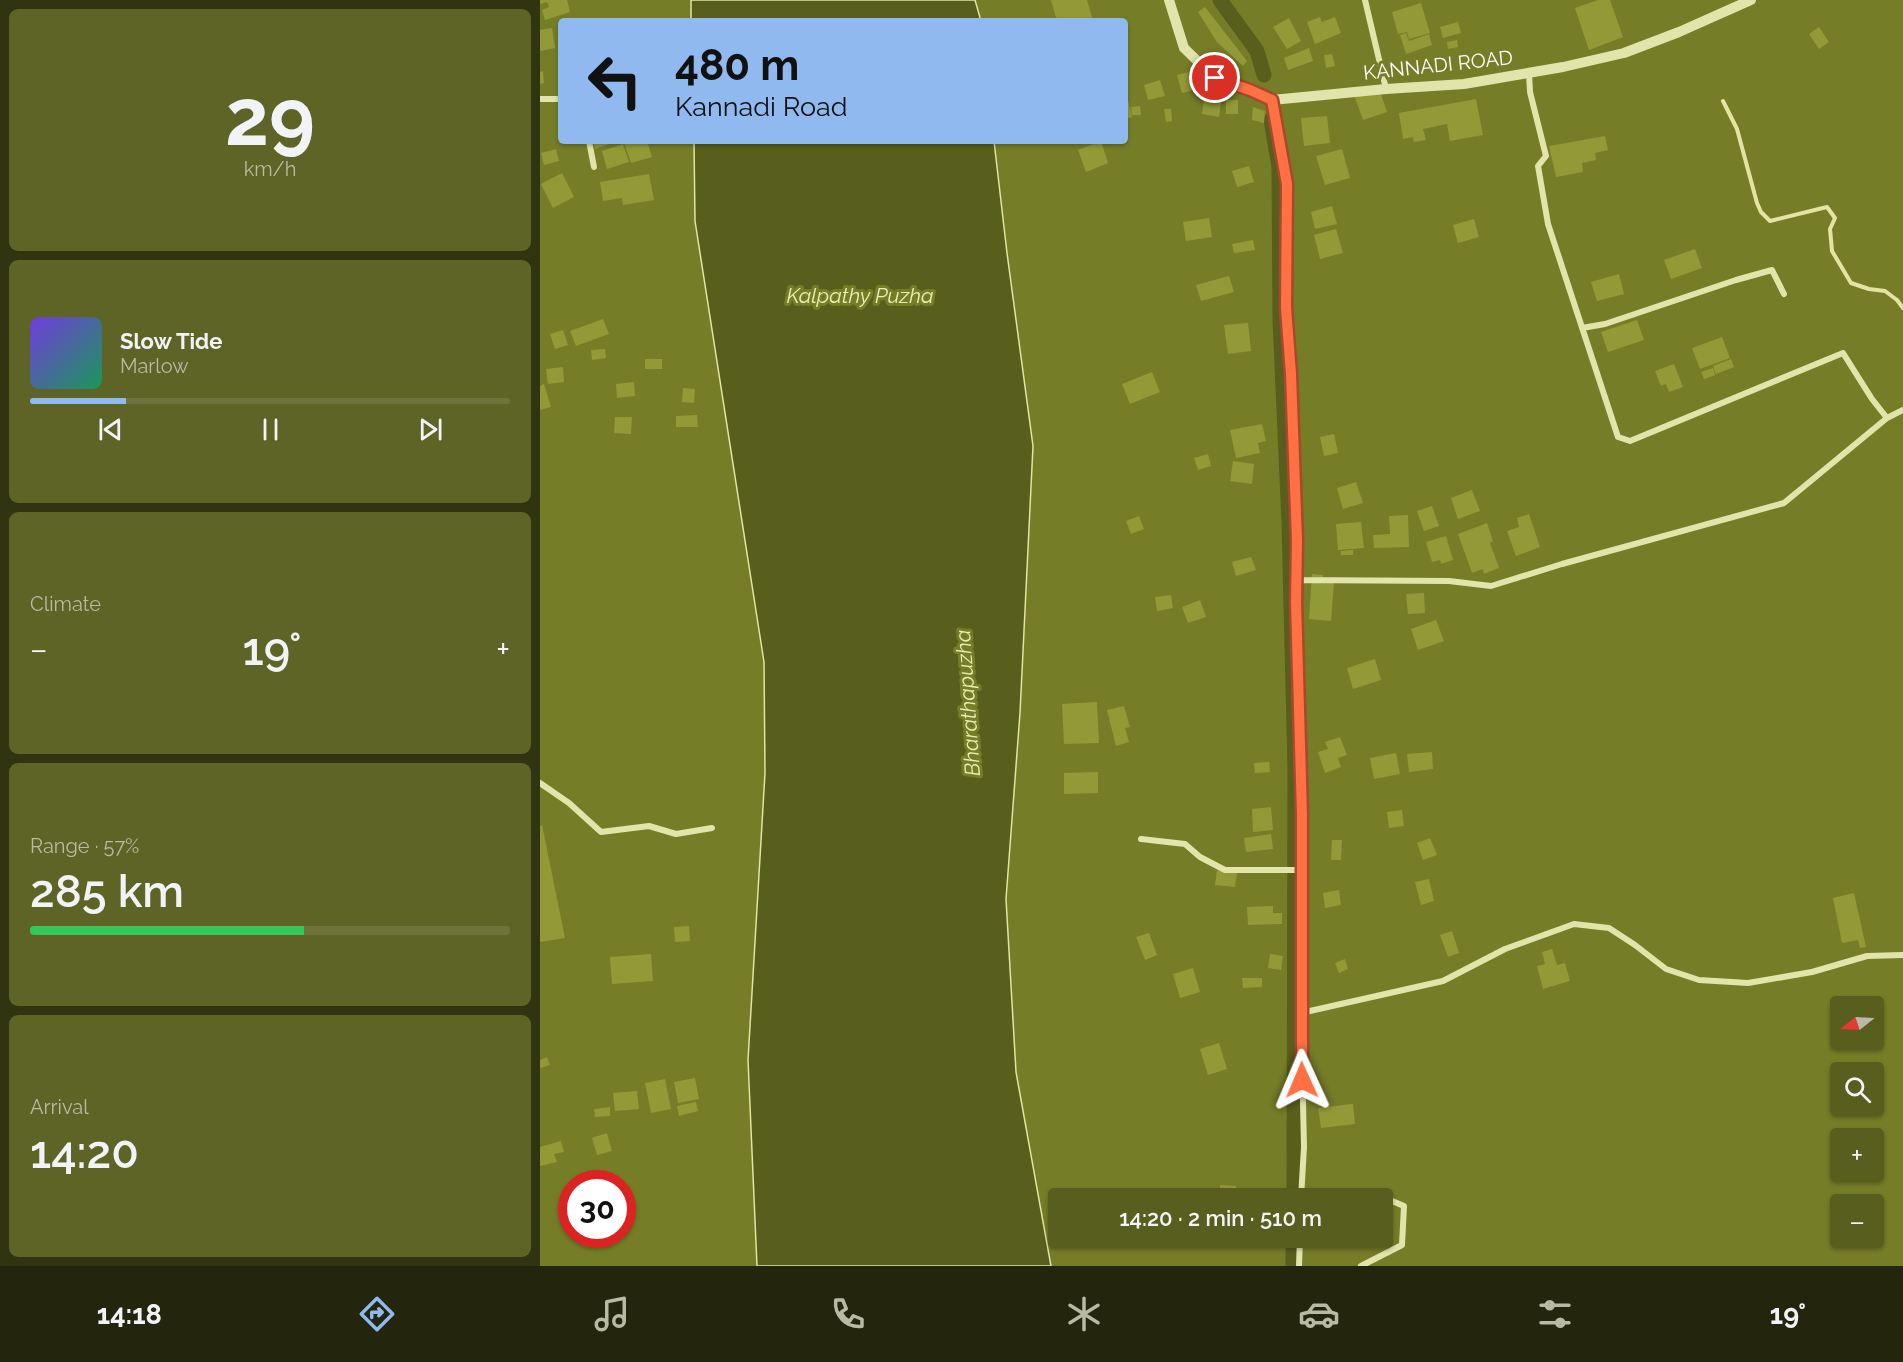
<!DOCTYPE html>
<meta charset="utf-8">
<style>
body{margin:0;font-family:Raleway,sans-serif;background:#5e6426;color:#f1f3f6;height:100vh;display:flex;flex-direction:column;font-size:22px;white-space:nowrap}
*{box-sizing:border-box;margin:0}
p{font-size:20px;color:#b7baa4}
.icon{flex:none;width:33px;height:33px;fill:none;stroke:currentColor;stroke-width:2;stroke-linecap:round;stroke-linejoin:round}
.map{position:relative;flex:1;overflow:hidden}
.drawer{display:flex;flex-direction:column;gap:9px;padding:9px;background:#303410;width:540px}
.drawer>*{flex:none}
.banner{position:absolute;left:18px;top:18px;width:570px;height:126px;border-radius:6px;box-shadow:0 2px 4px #0004;background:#90b9f0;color:#111;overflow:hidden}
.needle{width:39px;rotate:252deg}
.buttons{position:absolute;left:1290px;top:996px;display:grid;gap:12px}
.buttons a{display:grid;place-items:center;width:54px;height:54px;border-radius:6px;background:#585e1d;box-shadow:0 2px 4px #0004;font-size:30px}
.speed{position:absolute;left:18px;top:1170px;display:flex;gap:12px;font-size:30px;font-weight:700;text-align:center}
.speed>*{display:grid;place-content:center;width:78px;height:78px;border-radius:50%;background:#585e1d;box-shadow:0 2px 4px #0004;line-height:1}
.speed .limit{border:9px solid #d22;background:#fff;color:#111}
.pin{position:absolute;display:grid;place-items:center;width:51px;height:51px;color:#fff;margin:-26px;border:3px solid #fff;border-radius:50%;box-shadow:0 2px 6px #0007}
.me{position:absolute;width:66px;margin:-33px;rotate:359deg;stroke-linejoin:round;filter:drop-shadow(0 0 4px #0008)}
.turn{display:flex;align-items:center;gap:21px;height:126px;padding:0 18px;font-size:27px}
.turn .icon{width:78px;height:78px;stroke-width:2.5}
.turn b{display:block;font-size:42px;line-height:51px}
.big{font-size:45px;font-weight:600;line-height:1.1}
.drawer .tile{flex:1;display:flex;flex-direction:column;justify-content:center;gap:9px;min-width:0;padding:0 21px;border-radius:9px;background:#5e6426}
.drawer .dial{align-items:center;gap:0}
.dial b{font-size:78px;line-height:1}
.song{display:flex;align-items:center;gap:18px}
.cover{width:72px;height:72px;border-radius:9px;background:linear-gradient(135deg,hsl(260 70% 55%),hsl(150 70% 35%))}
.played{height:6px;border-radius:3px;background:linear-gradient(90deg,#90b9f0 20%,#6d733b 20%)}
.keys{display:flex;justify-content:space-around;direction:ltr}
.heat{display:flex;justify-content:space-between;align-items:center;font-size:33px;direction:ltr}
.charge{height:9px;border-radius:4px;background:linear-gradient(90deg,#34c759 57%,#6d733b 0)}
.trip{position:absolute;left:508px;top:1188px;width:345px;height:60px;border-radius:6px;background:#585e1d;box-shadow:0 2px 4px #0004;font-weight:600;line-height:60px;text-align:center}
.menu{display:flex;height:96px;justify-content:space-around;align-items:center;background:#23260c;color:#b7baa4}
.menu .icon{width:42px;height:42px}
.menu .current{color:#90b9f0}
.menu b{font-size:27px;color:#f1f3f6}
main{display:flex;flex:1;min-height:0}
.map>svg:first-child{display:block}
</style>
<main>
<section class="drawer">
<div class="tile dial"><b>29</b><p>km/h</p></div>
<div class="tile">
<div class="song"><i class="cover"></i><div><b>Slow Tide</b><p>Marlow</p></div></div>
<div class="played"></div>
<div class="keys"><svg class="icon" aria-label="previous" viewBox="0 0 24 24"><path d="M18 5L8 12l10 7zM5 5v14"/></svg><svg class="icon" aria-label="pause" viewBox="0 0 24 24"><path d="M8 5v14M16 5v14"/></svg><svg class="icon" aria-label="next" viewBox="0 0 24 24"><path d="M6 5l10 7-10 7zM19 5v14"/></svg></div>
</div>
<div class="tile"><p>Climate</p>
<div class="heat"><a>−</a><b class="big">19°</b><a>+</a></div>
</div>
<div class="tile"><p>Range · 57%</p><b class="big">285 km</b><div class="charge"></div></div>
<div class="tile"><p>Arrival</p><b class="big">14:20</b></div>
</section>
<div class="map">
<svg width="1363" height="1266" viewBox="0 0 1363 1266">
<rect width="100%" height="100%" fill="#767d27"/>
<path fill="#585e1b" stroke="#e1e5a1" stroke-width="1.5" d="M151,0H435L441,21H151Z
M154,141H454L467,253L493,446L480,713L466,899L476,1072L511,1266H217L208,1060L225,773L224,662L155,221Z"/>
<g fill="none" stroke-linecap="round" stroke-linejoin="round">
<path stroke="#e1e5a1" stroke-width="4" d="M1183,101L1197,129L1217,203L1221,212L1230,221L1287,207L1295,218L1290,229L1292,251L1311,283L1329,289L1345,291L1357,300L1363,308"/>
<path stroke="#585e1b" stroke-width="15" d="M680,0L717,51L724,75
M731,120L739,167L740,320L749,523L755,767L754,1198
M753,1266V1238"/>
</g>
<path fill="#929a37" d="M0,0H27L30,12L5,20L2,10L9,7L7,2L0,4Z
M511,0H547L553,21H517Z
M1058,0H1070L1083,37L1049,50L1035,8Z
M881,3L890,33L869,39L867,32L858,34L852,12Z
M665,7L707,61L703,66L677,42L658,12Z
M780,17L782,22L795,17L801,33L775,44L767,22Z
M749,18L761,41L747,49L733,27Z
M918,22L921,33L903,38L900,27Z
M1279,27L1289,42L1279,49L1269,34Z
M12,28L15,48L0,51V30Z
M866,33L869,41L889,34L892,45L866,54L860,35Z
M917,40L918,47L908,49L907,42Z
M769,48L773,61L748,70L744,58Z
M792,54L795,66L786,68L784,55Z
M3,71L4,83L0,84V72Z
M648,72L653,90L642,93L637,75Z
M620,80L625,96L608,100L604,85Z
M838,86L847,112L823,120L814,95Z
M664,99L681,102L679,117L662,114Z
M936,99L943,135L910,141L907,124L883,129L886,140L874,142L873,137L863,139L859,113Z
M588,100L592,117L585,119V101Z
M686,100H698V114H686Z
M600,106L601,115H592L591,107Z
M713,107L725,111L724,123L712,120Z
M624,109H631L632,121L626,122Z
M787,116L790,143L764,146L761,118Z
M1065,136L1068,150L1055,153L1056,160L1042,163L1043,172L1016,177L1009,146Z
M53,141H78L55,149Z
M89,141H107L112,157L91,163L84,142Z
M561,141L568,163L546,172L538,150Z
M83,144L89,162L67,169L62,151Z
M16,149L19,161L4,165L1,153Z
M802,149L810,178L785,185L776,156Z
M709,166L714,182L697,187L692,171Z
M22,173L34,197L13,208L1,184Z
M109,174L114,200L83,205L82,198L63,201L60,182Z
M792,206L797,224L775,229L771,212Z
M669,218L672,237L646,241L643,222Z
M934,219L939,237L918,243L913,225Z
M796,229L803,253L780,259L774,235Z
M713,240L715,250L694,253L692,244Z
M1155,249L1162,268L1131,279L1124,260Z
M1079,274L1084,294L1057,301L1051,282Z
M689,276L694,292L661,301L656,285Z
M63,319L69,334L36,346L30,331Z
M1097,320L1104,340L1068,352L1061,332Z
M708,323L711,351L688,354L684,325Z
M23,330L28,345L15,349L10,334Z
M1182,337L1190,358L1160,369L1152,348Z
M65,349L66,358L52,360L51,350Z
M105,359H122V369H105Z
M1191,359L1194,367L1176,374L1173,366Z
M1134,364L1143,387L1129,392L1126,384L1121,386L1115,371Z
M23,367L24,382L8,384L6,369Z
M1173,368L1175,375L1164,379L1161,372Z
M612,372L620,392L590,404L582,384Z
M94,382L95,396L77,398L76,384Z
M4,384L11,407L0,410V386Z
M143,388L155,389L154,403L142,402Z
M157,415L158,427H136V416Z
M75,417H92L91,434L74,433Z
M722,424L726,441L718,443L720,453L696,458L690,430Z
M794,434L798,453L784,456L780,437Z
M668,454L671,466L658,470L654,458Z
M693,461L714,464L712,484L690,481Z
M816,482L823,503L803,509L797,488Z
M932,490L940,511L918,519L911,498Z
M892,506L899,526L884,531L877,511Z
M989,514L1000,547L976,556L967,531L979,527L977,518Z
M868,515L869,547L834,548L833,535L850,534L849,516Z
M599,516L604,529L591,534L586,521Z
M821,522L824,548L798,550L796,524Z
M947,523L953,541L950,543L959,568L944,574L943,569L932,573L918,534Z
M906,536L913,560L901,564L900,560L892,562L886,542Z
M813,550V555H801V551Z
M711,557L716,570L696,576L692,562Z
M772,574L783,575V582L794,583L791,621L769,619Z
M884,593L885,613L868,614L866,594Z
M631,595L633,608L617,611L615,597Z
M660,600L666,617L648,623L642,607Z
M896,620L904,641L878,650L871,629Z
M835,659L841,680L813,689L807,668Z
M557,702L559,743L524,744L522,704Z
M584,706L590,727L585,728L589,742L576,746L567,710Z
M800,737L807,755L798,758L801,767L785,773L778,752L788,749L785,742Z
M892,752L893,769L869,772L867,754Z
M856,753L860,774L834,779L830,758Z
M729,762L730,772L715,773L714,763Z
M558,772V793L524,794V773Z
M731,807L733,830L713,832L712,809Z
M862,810L864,826L849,828L847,812Z
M2,825L25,938L0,942V826Z
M731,834L733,849L706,852L704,838Z
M890,838L897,855L883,860L877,843Z
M792,840H802L801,860H791Z
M677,870L697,873L695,887L675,885Z
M889,879L894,901L881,905L875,882Z
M799,890L801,905L785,908L783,893Z
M1314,893L1326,947L1320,948L1318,940L1302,943L1293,898Z
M733,906V913H742V924L708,925L707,907Z
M149,926L150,941L135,942L134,927Z
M912,931L919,953L908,957L900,935Z
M609,933L617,955L605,960L596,937Z
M1012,949L1017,965L1025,963L1030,981L1003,989L997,966L1005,964L1002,952Z
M111,954L113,981L72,984L70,957Z
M730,954L743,956L741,970L728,968Z
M805,959L808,969L799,973L795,963Z
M653,968L660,992L640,998L633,974Z
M702,978H722V987L703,988Z
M679,1043L687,1069L668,1075L660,1049Z
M7,1057L10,1065L0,1068V1060Z
M155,1078L159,1099L138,1103L134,1082Z
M125,1079L131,1109L111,1113L105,1083Z
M97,1091L99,1109L75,1111L73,1093Z
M156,1102L158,1111L139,1116L137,1106Z
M813,1104L815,1124L781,1128L778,1108Z
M70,1107V1116L55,1117L54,1109Z
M67,1133L72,1151L57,1155L52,1138Z
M21,1141L24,1152L14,1154L17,1162L0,1166V1147Z
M680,1185L696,1186V1194H680Z"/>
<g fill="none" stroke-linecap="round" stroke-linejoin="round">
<path stroke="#e1e5ac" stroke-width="6" d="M825,0L846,89
M989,73L990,92L1006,156L998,166L1008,224L1078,437L1090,441L1303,353L1332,399L1347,418L1363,410
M0,99H21
M732,100L747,184L746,308L757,541L756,602L762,816L761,1013L764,1147L761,1198
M49,141L54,167
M1042,328L1065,324L1196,280L1232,270L1244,294
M756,580L909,581L951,586L1022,564L1244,503L1347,418
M0,783L29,803L61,832L109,826L136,834L172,828
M601,839L645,844L660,857L685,870H762
M761,1013L903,981L965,949L1034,924L1069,928L1095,945L1126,969L1159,980L1208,983L1272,972L1327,956L1363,955
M759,1266L760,1238
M821,1266L862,1245L864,1206L833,1193"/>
<path stroke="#e1e5ac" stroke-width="10" d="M629,0L644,48L675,78L710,90L732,100L846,89L924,84L1023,67L1084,53L1139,32L1211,0"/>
</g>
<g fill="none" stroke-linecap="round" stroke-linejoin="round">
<g stroke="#a6492c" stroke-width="15">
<path id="route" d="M675,78L710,90L732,100L747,184L746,308L751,374L757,541L756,602L762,816V1080"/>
</g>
<use href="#route" stroke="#ff7043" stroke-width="10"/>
</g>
<g text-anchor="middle" stroke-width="6" stroke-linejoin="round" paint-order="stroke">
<g font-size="20" fill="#fff" stroke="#767d27">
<text transform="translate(898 65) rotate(-6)" y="7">KANNADI ROAD</text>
</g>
<g font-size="21" font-style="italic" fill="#e9edb8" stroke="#767d27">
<text x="320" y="303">Kalpathy Puzha</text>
<text transform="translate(428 703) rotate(-94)" y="7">Bharathapuzha</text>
</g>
</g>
</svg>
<div class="buttons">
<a><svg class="needle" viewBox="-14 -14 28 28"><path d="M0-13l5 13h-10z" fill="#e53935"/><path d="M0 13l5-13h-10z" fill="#b7baa4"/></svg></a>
<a><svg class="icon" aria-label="search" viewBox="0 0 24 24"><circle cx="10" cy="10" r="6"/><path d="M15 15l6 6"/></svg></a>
<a>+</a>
<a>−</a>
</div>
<div class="speed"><div class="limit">30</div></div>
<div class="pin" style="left:675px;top:78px;background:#d93025"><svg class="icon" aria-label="arrive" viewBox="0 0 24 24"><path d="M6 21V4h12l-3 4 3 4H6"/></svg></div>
<svg class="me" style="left:762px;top:1080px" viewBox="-20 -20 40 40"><path d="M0-17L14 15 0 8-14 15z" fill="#ff7043" stroke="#fff" stroke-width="4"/></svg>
<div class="trip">14:20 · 2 min · 510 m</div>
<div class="banner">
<div class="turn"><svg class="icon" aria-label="left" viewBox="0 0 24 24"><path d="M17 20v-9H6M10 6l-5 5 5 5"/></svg><div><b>480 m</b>Kannadi Road</div></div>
</div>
</div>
</main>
<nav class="menu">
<b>14:18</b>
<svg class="icon current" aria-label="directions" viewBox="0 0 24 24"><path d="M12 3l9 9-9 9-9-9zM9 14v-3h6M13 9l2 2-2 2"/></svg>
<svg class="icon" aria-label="music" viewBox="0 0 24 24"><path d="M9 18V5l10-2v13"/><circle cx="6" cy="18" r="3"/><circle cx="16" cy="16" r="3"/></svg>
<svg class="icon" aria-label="phone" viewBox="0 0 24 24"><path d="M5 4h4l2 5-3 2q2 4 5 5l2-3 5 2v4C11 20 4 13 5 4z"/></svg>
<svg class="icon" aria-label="climate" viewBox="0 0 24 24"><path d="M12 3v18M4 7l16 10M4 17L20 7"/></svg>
<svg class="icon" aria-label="car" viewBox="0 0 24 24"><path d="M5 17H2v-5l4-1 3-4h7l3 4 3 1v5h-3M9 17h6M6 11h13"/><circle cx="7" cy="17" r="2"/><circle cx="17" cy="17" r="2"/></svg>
<svg class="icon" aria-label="filters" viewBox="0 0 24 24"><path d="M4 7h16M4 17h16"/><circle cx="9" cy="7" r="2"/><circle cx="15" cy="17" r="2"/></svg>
<b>19°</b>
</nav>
